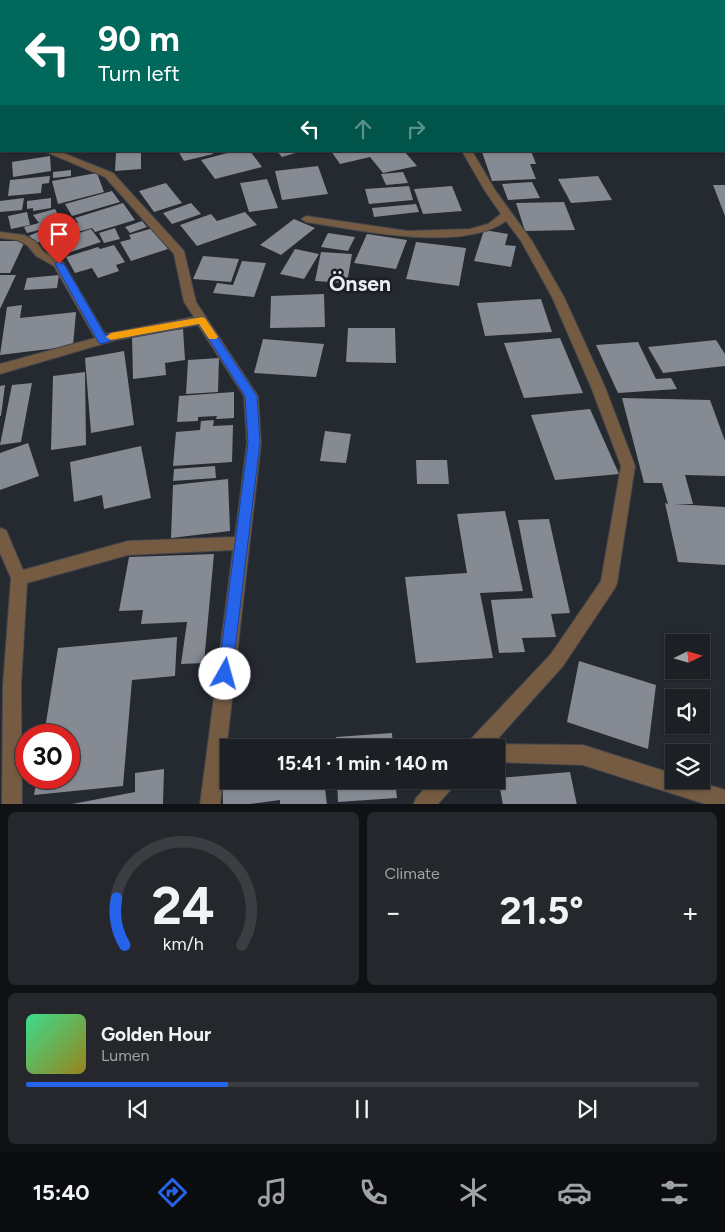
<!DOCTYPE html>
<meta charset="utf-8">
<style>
body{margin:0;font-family:Figtree,sans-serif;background:#25272c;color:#f1f3f6;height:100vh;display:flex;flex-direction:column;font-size:19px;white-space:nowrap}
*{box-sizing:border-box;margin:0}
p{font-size:16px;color:#a0a2a6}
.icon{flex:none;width:28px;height:28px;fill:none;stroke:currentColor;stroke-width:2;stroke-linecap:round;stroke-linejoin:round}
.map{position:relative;height:804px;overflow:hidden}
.details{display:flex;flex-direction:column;gap:8px;padding:8px;background:#0f1114;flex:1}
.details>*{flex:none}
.banner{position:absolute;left:0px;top:0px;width:725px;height:152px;box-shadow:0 1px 4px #0004,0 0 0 1px #3a3d41;background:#00695c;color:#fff;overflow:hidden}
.needle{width:32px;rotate:85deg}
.controls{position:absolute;left:665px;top:634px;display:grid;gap:10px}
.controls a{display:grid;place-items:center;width:45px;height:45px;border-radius:0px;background:#1c1f24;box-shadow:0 1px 4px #0004,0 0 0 1px #3a3d41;font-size:25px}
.speed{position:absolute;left:15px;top:724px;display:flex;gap:10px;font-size:25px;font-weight:700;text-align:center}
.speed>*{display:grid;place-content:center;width:65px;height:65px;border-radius:50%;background:#1c1f24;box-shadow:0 1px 4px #0004,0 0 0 1px #3a3d41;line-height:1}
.speed .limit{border:8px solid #d22;background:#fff;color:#111}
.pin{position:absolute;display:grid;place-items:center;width:42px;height:42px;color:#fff;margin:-51px -21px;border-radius:50% 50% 50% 0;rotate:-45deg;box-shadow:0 0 5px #0007}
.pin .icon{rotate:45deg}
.me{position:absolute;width:55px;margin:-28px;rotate:7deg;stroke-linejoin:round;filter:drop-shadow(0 0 4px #0008)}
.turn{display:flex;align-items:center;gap:18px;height:105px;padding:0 15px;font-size:22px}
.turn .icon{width:65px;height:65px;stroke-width:2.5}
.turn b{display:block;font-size:35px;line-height:42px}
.lanes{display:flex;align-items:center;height:48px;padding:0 15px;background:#0003;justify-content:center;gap:25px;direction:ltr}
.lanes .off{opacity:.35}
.big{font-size:38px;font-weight:700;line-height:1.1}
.details .card{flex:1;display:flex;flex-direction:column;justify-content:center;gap:8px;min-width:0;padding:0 18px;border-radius:8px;background:#25272c}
.details .dial{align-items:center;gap:0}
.dial svg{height:130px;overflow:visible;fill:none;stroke:#3a3d41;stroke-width:7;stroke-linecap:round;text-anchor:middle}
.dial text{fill:#f1f3f6;stroke:none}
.song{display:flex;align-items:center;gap:15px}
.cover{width:60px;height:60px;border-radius:8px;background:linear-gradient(135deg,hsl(150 70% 55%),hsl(50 70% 35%))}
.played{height:5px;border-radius:2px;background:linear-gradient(90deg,#2563eb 30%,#3a3d41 30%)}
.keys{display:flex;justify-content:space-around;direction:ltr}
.heat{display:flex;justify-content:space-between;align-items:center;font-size:28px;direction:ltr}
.details .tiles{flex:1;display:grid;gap:8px;grid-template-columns:1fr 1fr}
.card:last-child{grid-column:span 2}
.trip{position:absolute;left:220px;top:739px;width:285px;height:50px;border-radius:0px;background:#1c1f24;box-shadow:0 1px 4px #0004,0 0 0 1px #3a3d41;font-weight:700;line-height:50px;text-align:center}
.tabs{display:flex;height:80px;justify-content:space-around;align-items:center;background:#0b0c0e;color:#a0a2a6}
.tabs .icon{width:35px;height:35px}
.tabs .current{color:#2563eb}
.tabs b{font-size:22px;color:#f1f3f6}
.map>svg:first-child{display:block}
</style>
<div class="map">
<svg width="725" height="805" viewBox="0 0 725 805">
<rect width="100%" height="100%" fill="#252930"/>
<path fill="#868a93" d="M139,151H141V169L115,171L116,153Z
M178,151H211L213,154L184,161Z
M235,151H250L262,167L215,179L201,160Z
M277,151H299V152L282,157Z
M331,151H404L417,166L383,173L370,157L340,164Z
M531,151L536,164H530L536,179L492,181L482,152Z
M50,156L51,171L13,177L12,162Z
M318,166L328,194L282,200L275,171Z
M71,170V176L53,178V172Z
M403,172L408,183L386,185L381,174Z
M97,173L104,192L58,204L52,181Z
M50,176L49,183L42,184L41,193L8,196L10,180Z
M598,176L612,200L571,203L558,179Z
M267,179L278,208L249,212L240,183Z
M532,182L540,198L508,200L502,184Z
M166,183L182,203L154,212L139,191Z
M713,185H725V216Z
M409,186L413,200L369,204L365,189Z
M452,186L462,211L423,214L414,189Z
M112,191L120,202L72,216L65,204Z
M24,198L22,210L0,212V201Z
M51,198V208L33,211V208L27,209V201Z
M564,202L575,230L525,231L516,203Z
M123,203L135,220L95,232L92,228L56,238L52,231L78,223L75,218Z
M191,203L201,214L172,224L163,213Z
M416,204L419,212L374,217L372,208Z
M55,209L63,224L27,233L24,227L39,223L33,215Z
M27,212L30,225L11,229L8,216Z
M245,212L257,225L197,246L180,225L211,214L217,221Z
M294,219L315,228L281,255L260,245Z
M142,221L147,227L130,233L125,227Z
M115,228L120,239L104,243L99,233Z
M153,228L168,249L131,261L120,242L131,239L129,235Z
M91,229L101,242L52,258L43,245Z
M484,230L508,234L505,245L516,246L511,267L474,261Z
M40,231L48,238L37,243L29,236Z
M328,233L355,237L348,251L321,247Z
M367,234L407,240L396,269L354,263Z
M0,241H25L10,273H0Z
M416,242L466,248L459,286L406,279Z
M114,245L125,262L116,265L119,271L98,278L92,268L75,273L66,257L98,247L100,249Z
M295,249L319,254L304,279L280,274Z
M321,252L352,254L347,283L315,281Z
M203,256L239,259L231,282L193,279Z
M242,261L266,263L254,297L213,293L217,283L233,285Z
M0,275H16L0,309Z
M59,275L57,288L24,290L27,278Z
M324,294L325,327L270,328L271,296Z
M541,299L552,332L485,336L477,303Z
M22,305L20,318L76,312L73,346L0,355L7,307Z
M348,328H395L396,363L346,362Z
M183,329L185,360L165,363L166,375L133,379L132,335Z
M560,338L583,393L524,398L504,343Z
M263,339L324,344L316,377L254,373Z
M716,340L725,354V366L663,373L648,347Z
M638,342L656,379L671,378L677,389L618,393L596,345Z
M124,351L134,425L91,433L85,358Z
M219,358L218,392L186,394L188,360Z
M85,372L86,445L51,450L53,376Z
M32,383L21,442L0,445L12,385Z
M5,385L1,416H0V386Z
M234,392V418L216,419L217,416L198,417V421L177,422L179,396Z
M622,398L710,400L725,441V476L685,475L693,504H674L725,507V565L678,562L665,503L668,504L662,483H644Z
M590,409L619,474L555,480L531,415Z
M214,420L213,426L233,425L232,462L173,466L176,432L200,430L201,421Z
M325,431L351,434L346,463L320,461Z
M28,443L39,476L0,490V453Z
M141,446L151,498L104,509L102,495L74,502L70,462Z
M416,460H447L449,484H417Z
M215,466L216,478L173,481L174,469Z
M228,479L230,531L171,538L173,485Z
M505,511L523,591L480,593L493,658L416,663L405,577L467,573L457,514Z
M549,519L570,613L551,614L556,637L522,638L525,652L499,653L491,600L533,598L518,520Z
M214,554L204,663L181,664L187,622L141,624L143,610L119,611L129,557Z
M177,637L175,676L132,680L123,786L34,795L37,778H69V735H44L58,648Z
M579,661L656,685L648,749L567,722Z
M392,733L393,748H336V737Z
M320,740L321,748H267V746Z
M229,751V780H324L327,805H280V800L242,805H223L222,752Z
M164,769L163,805H67L135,792V773Z
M570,772L577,805H503L498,778Z
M337,780H395L397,798L338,802Z"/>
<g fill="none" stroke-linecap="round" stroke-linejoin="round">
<g stroke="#41444b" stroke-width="2">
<path id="minor" d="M63,0H72L73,1H64Z
M188,0H199L200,1H189Z
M0,124H1V131H0Z
M44,151H58L113,173L184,251L196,302L258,396L261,443L220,805H200L233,550L128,555L27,583L21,685L22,805H2L3,685L11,578L0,553V528L6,530L23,570L128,541L235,537L247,443L244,396L198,325L116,340L0,374V364L95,338L54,266L36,256L27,245L17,240L0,238V232L24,235L35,241L44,252L63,262L105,334L194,317L184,302L174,254L105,177Z
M462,151H472L495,190L532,241L564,297L605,387L635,466L617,583L615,588L563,666L493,744L583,745L674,774V780H693L725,790V805H708L583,765L496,762V748H467L469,741L551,654L601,581L621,466L591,387L552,297L521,241L506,221C463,253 358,230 306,222L301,219L306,216L408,231L470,229L488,224L501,214L485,191Z
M433,780H456L453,787L437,805H413L416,798Z"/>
</g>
<use href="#minor" fill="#745b42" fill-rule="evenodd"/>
</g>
<path fill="#2563eb" stroke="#184099" d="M56,262H59L64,264L105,335L202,317L205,318L257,396L260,443L232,674L230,679L225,681L220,679L218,674L248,443L245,396L199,324L115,339L102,344L99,343L55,264Z"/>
<path fill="#f59e0b" d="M202,317L205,318L216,334L218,337L216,339H209L199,324L111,340L106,337L111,333Z"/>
<g text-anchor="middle" stroke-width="5" stroke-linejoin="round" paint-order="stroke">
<g font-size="21" font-weight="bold" fill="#ebedf3" stroke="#1c1f26">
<text x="360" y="291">Önsen</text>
</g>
</g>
</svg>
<div class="controls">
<a><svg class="needle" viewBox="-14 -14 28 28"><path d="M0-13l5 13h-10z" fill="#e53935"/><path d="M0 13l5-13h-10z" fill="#a0a2a6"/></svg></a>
<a><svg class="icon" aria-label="sound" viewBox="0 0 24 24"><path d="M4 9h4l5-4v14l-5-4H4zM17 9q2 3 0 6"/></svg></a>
<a><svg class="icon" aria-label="layers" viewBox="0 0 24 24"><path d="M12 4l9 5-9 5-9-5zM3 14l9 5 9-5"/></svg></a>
</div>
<div class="speed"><div class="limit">30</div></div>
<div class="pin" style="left:59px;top:264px;background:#d93025"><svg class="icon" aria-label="arrive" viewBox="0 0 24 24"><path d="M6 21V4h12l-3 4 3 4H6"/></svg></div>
<svg class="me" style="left:225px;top:674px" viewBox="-20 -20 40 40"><circle r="19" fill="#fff"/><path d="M0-13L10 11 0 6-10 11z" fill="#2563eb"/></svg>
<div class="trip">15:41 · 1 min · 140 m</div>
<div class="banner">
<div class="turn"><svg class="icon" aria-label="left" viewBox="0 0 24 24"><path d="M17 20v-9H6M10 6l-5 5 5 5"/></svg><div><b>90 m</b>Turn left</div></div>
<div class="lanes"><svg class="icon" aria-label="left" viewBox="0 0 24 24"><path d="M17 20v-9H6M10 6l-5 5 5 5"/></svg><svg class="icon off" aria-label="ahead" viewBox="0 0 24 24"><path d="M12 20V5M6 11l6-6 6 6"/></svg><svg class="icon off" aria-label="right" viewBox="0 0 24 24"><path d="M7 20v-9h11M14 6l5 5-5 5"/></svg></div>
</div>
</div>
<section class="details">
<div class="tiles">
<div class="card dial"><svg viewBox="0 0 100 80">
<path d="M14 69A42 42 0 1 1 86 69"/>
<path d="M14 69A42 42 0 0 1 9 40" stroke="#2563eb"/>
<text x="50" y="56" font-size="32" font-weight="700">24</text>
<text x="50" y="72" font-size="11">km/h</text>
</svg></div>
<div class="card"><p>Climate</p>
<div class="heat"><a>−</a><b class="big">21.5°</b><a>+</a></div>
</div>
<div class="card">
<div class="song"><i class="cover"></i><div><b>Golden Hour</b><p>Lumen</p></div></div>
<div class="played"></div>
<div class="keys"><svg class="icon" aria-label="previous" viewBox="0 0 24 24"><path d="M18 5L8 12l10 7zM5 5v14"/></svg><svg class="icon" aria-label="pause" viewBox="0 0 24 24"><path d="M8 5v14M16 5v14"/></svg><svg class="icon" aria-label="next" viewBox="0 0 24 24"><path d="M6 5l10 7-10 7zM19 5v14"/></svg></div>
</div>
</div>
</section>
<nav class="tabs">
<b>15:40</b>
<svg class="icon current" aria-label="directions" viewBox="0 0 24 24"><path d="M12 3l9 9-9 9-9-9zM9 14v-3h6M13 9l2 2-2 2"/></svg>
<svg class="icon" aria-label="music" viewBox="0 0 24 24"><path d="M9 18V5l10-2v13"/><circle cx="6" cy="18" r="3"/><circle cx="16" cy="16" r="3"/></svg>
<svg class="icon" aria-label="phone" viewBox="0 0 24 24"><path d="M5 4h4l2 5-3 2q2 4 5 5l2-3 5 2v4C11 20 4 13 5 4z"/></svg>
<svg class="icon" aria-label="climate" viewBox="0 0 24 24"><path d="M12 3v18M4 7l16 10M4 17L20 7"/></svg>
<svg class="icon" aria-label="car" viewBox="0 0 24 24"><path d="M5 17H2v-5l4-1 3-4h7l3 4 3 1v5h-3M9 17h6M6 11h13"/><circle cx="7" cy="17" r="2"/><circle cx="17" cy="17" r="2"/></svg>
<svg class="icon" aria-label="filters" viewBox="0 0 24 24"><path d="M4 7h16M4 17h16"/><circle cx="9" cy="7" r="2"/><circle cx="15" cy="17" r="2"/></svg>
</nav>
